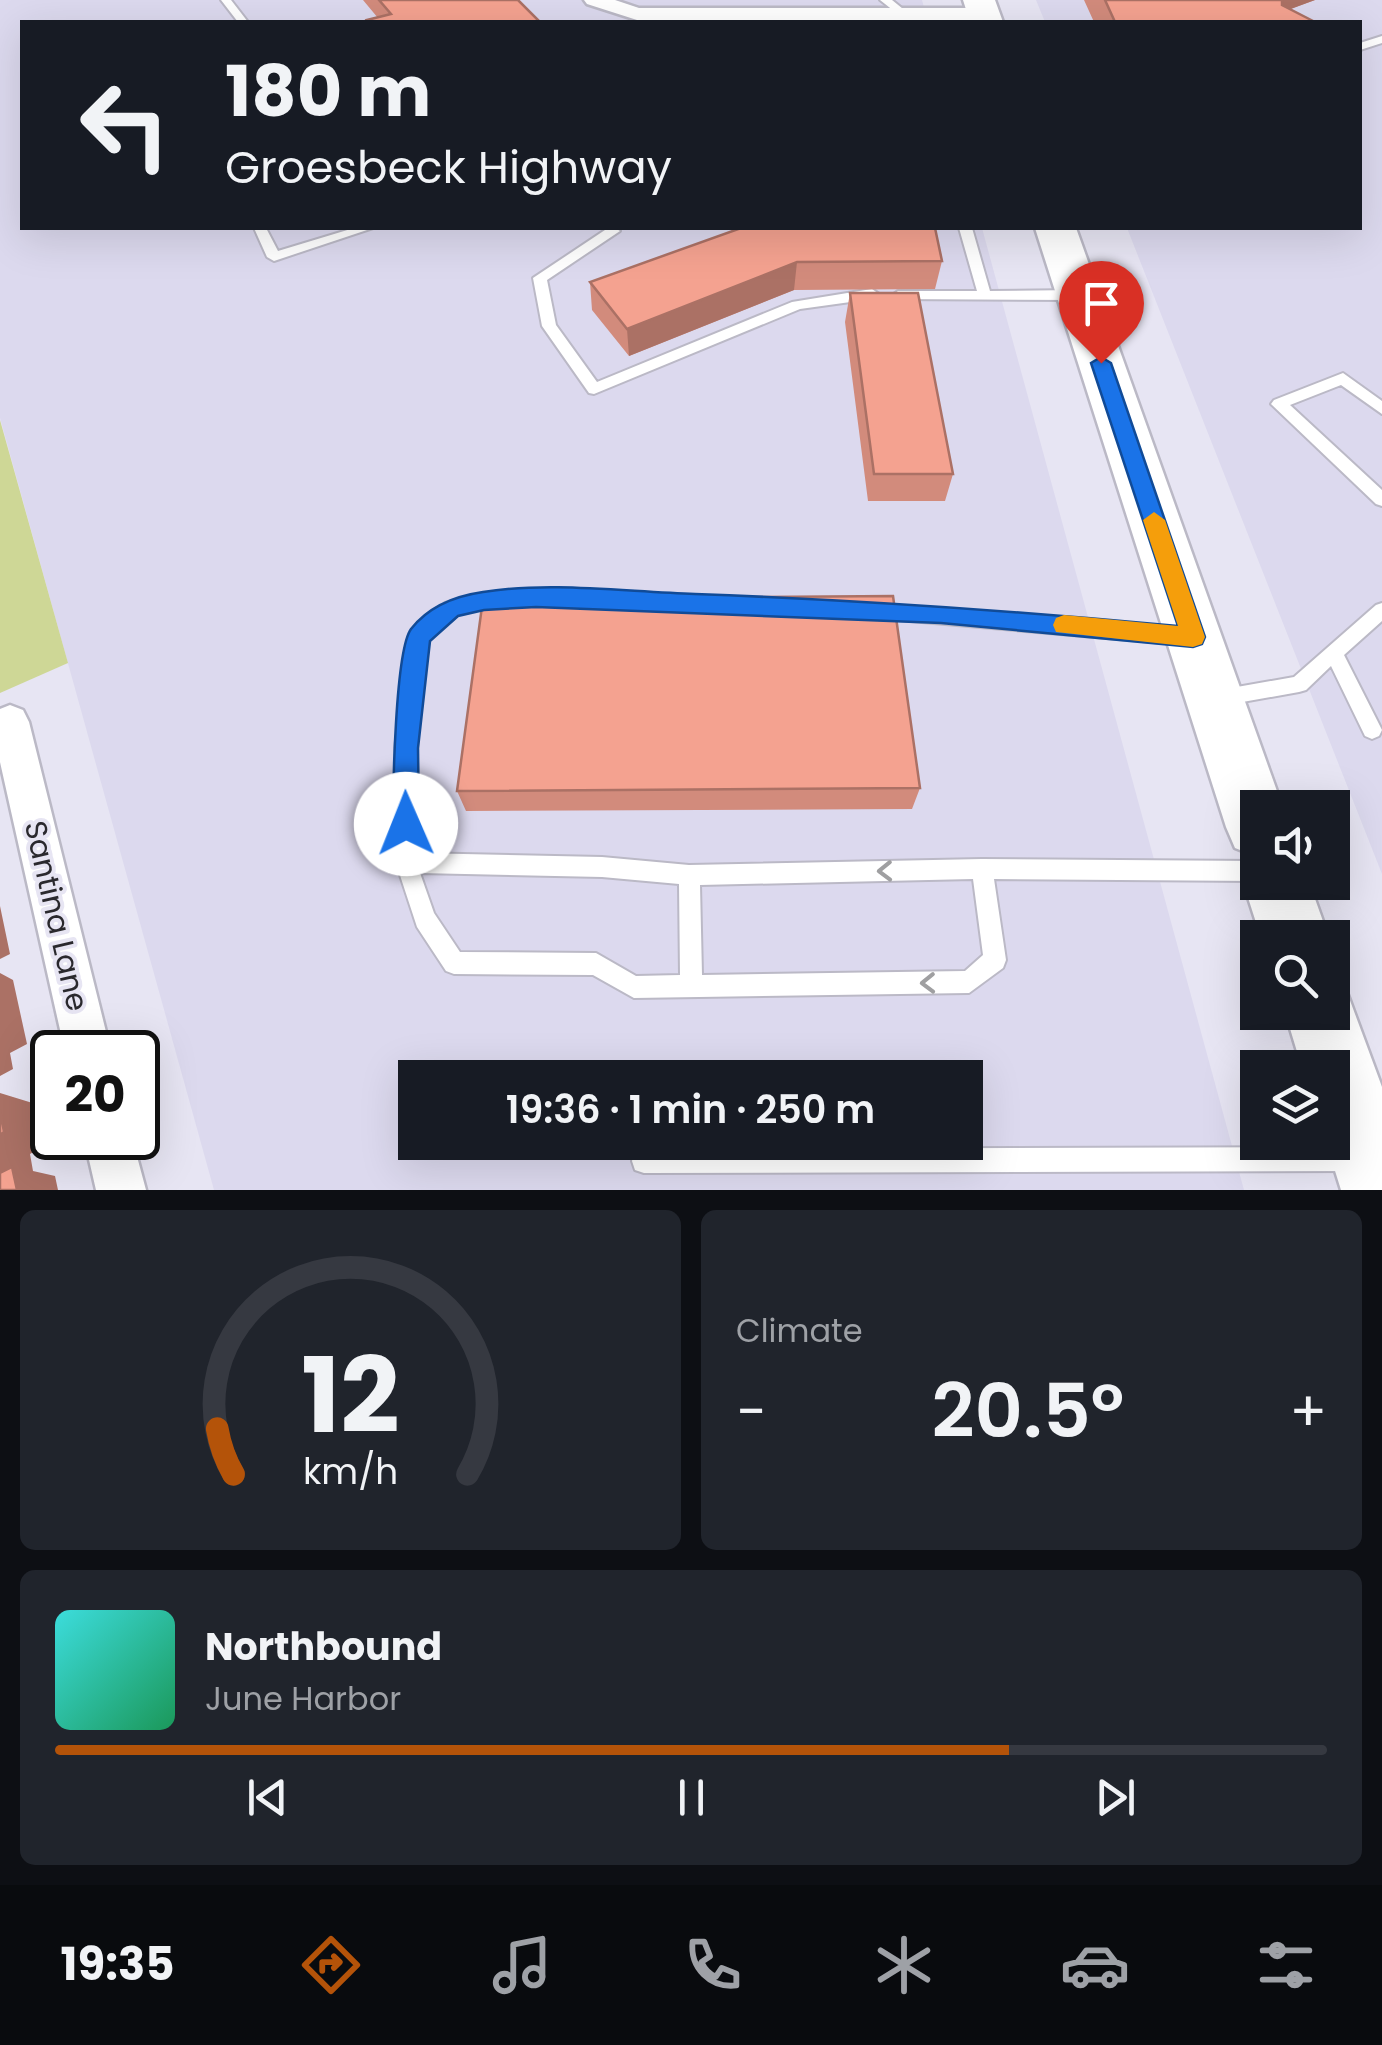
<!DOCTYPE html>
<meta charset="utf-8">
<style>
body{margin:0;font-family:Poppins,sans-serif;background:#20242c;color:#f1f3f6;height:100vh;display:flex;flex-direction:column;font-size:38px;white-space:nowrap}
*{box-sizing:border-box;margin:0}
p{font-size:32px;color:#9ea1a6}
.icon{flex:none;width:55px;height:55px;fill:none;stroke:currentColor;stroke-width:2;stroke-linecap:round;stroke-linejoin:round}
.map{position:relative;height:1190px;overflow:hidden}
.drawer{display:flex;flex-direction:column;gap:20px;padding:20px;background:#0d0f14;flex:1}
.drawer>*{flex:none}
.guide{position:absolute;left:20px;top:20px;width:1342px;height:210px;border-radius:0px;box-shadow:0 10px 40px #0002;background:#171b24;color:#f1f3f6;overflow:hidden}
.tools{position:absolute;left:1240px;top:790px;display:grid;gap:20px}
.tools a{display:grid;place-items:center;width:110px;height:110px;border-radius:0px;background:#171b24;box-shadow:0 10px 40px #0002;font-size:50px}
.speed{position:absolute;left:30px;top:1030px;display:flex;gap:20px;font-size:50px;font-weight:700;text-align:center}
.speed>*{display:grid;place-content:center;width:130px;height:130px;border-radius:50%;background:#171b24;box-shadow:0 10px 40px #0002;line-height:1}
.speed .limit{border:5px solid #111;border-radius:15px;background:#fff;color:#111}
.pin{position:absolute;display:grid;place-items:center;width:85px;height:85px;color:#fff;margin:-102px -42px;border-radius:50% 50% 50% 0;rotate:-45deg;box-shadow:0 0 10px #0007}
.pin .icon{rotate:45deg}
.me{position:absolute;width:110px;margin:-55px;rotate:359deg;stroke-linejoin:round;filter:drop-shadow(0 0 8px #0008)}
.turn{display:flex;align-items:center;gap:35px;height:210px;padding:0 40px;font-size:45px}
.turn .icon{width:130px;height:130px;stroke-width:2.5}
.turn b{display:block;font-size:70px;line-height:85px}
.big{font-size:75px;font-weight:600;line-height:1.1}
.drawer .widget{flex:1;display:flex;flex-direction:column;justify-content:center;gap:15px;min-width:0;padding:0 35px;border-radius:15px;background:#20242c}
.drawer .dial{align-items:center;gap:0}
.dial svg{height:260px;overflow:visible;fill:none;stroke:#363941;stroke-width:7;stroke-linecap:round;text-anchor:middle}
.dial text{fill:#f1f3f6;stroke:none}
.song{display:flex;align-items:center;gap:30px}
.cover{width:120px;height:120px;border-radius:15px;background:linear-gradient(135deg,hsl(180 70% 55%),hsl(150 70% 35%))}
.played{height:10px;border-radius:5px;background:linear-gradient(90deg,#b45309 75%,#363941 75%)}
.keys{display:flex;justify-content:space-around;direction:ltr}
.heat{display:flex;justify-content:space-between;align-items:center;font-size:55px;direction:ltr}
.drawer .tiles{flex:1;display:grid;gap:20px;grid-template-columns:1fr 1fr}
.widget:last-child{grid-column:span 2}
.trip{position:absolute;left:398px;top:1060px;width:585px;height:100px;border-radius:0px;background:#171b24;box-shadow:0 10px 40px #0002;font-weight:600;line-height:100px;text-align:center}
.tabs{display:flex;height:160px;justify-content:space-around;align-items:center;background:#090b0e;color:#9ea1a6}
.tabs .icon{width:70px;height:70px}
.tabs .selected{color:#b45309}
.tabs b{font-size:45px;color:#f1f3f6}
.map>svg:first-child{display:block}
</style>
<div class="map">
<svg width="1382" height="1190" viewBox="0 0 1382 1190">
<rect width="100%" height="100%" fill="#e7e5f3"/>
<path fill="#dcd9ee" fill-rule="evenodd" d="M0,0H922L928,22H22V228H982L1244,1190H214L0,418ZM415,1078H965V1142H415Z
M1036,0H1382V874L1127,228H1360V22H1045Z"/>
<path fill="#ced796" d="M0,420L68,663L0,693Z"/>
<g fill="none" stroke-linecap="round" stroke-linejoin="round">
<g stroke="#bbb9c6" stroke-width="4">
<path id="service" d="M221,0H231L248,22H238Z
M880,0H892L908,13L899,15Z
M1382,36V43L1360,50V43Z
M254,228H266L278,251L354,228H373L274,261L267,257Z
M608,228H615L620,231L547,280L556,325L597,382L792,302L872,289L879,294L872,299L800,309L594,394L589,393L542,326L533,278Z
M959,228H972L990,291L1077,290L1084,295L1077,300L893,299L891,296L898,291H977Z
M1343,373L1382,401V414L1341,385L1290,405L1382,490V506L1376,504L1271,404L1274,400Z
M579,593L585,595L588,600L585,605L579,607L485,608L456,614L428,640L415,748L416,853L602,857L689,865L982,859L1258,861V881L994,879L1006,960L1003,968L969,993L634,998L593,975L454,974L446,971L417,927L396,863L395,748L410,637L445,603C488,589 534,593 579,593ZM420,873L602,877L679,884L680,975L636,976L596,953L460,952L434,913ZM973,879L983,955L965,971L702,975L700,885Z
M1382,603V621L1344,655L1382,730L1379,736L1372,739L1365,736L1331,666L1306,690L1299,692L1220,706L1213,704L1211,698L1213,692L1220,690L1294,677L1376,605Z
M875,604L1188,629L1194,632L1197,637L1194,642L1188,645L875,618L869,616L866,611L869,606Z
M1354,1147L1363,1150L1366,1159L1363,1168L1354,1171L644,1173L635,1170L632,1161L635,1152L644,1149Z"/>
</g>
<g stroke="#bbb9c6" stroke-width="5">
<path id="minor" d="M584,0H615L639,8H983L994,14L983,20H637L587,4Z
M10,705L23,710L29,722L111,1052H65L0,762V709Z
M84,1138H132L146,1190H96Z"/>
</g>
<g stroke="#bbb9c6" stroke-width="5">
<path id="primary" d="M963,0H995L1003,22H970Z
M1035,228H1076L1283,808H1258V857L1235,848L1226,827Z
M1258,857V882H1309L1329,938H1261L1243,882L1253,859Z
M1332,982L1345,987L1382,1087V1190H1341L1326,1142H1332V1068H1302L1285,1012H1332Z"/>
</g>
<use href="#service" fill="#fff" fill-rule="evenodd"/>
<use href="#minor" fill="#fff" fill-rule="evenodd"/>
<use href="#primary" fill="#fff" fill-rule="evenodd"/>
</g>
<path fill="#d28b7c" d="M363,0H518L540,22H368L367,20L378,18Z
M1084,0H1315L1290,9L1315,22H1094Z
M741,228L942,261L935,289L794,290L629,356L592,310L590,282Z
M850,293L953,474L945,501H868L845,322Z
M920,788L912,809L466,811L457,791Z"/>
<path fill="#ab7165" d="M1276,0H1315L1269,17Z
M797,262L794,290L629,356L627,329Z
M0,906L10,954L0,959Z
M0,973L13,980L27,1044L10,1053L13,1069L0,1076Z
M0,1093L39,1105L47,1144L30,1154L33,1171L55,1176L58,1190H17L0,1179Z"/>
<path fill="#f4a290" stroke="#ab7165" stroke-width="2.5" d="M379,0H518L540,22H369L367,20L391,14Z
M1105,0H1282V5L1315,22H1115Z
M741,228H935L942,261L797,262L627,329L590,282Z
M850,293H918L953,474H874Z
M893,596L920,788L457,791L483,599Z
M0,1110L4,1132L0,1135Z
M12,1167L17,1190H0V1173Z"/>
<defs><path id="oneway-chevron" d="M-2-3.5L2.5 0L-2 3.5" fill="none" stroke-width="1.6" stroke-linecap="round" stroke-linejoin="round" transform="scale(2.5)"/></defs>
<g stroke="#9f9fa1">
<use href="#oneway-chevron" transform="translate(885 871) rotate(179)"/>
<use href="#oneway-chevron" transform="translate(928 983) rotate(179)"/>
</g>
<path fill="#1a73e8" stroke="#114b97" stroke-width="2.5" d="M1101,357L1111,363L1205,637L1202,644L1193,647L941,623L536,607L484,610L458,616L430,641L418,748L419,824L415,833L406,837L397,833L393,824C393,792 395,651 411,629C429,606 455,596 483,592C551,581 626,592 695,594C856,600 1017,611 1178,626L1091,363Z"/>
<path fill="#f59e0b" d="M1154,512L1165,520L1205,637L1202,644L1193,647L1056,632L1053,625L1056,618L1064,615L1178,626L1143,520Z"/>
<g text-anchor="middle" stroke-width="8" stroke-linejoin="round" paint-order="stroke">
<g font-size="30" fill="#2a292e" stroke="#e7e5f3">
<text transform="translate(56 916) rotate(77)" y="10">Santina Lane</text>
</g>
</g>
</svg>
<div class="tools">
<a><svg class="icon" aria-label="sound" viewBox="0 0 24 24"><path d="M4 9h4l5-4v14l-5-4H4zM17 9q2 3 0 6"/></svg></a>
<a><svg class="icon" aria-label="search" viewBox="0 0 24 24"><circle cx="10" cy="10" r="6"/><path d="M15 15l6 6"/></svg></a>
<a><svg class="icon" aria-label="layers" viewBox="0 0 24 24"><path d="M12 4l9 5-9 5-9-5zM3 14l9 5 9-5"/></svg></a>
</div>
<div class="speed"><div class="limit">20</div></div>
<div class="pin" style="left:1101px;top:363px;background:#d93025"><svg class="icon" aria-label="arrive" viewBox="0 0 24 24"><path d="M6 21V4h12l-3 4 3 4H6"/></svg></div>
<svg class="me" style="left:406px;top:824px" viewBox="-20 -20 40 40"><circle r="19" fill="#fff"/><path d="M0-13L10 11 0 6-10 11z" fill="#1a73e8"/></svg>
<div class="trip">19:36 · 1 min · 250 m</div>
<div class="guide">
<div class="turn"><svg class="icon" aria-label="left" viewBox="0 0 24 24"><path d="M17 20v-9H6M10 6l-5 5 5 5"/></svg><div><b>180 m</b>Groesbeck Highway</div></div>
</div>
</div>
<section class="drawer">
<div class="tiles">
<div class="widget dial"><svg viewBox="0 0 100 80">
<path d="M14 69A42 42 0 1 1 86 69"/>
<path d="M14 69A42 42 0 0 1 9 55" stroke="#b45309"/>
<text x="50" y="56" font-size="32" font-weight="700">12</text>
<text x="50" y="72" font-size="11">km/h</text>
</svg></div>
<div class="widget"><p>Climate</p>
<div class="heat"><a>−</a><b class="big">20.5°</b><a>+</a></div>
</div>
<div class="widget">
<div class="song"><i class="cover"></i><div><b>Northbound</b><p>June Harbor</p></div></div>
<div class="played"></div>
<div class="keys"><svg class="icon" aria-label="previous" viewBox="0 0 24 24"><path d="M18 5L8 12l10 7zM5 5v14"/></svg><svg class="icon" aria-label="pause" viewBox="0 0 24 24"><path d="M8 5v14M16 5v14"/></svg><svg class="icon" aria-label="next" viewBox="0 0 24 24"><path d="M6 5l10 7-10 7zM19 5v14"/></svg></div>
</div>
</div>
</section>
<nav class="tabs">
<b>19:35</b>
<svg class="icon selected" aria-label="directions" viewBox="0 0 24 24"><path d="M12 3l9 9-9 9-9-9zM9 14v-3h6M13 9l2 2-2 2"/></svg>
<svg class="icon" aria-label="music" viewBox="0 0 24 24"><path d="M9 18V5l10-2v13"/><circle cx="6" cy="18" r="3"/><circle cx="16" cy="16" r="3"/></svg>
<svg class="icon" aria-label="phone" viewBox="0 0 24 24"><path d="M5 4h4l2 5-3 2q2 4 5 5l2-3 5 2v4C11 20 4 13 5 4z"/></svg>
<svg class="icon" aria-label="climate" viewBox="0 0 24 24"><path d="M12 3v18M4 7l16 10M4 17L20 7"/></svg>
<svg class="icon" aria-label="car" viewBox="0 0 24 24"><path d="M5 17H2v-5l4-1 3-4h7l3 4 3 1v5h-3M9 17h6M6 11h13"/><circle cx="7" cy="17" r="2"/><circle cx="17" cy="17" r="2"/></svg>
<svg class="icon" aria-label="filters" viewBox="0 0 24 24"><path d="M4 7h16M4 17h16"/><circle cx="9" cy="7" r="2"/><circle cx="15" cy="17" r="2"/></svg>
</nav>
